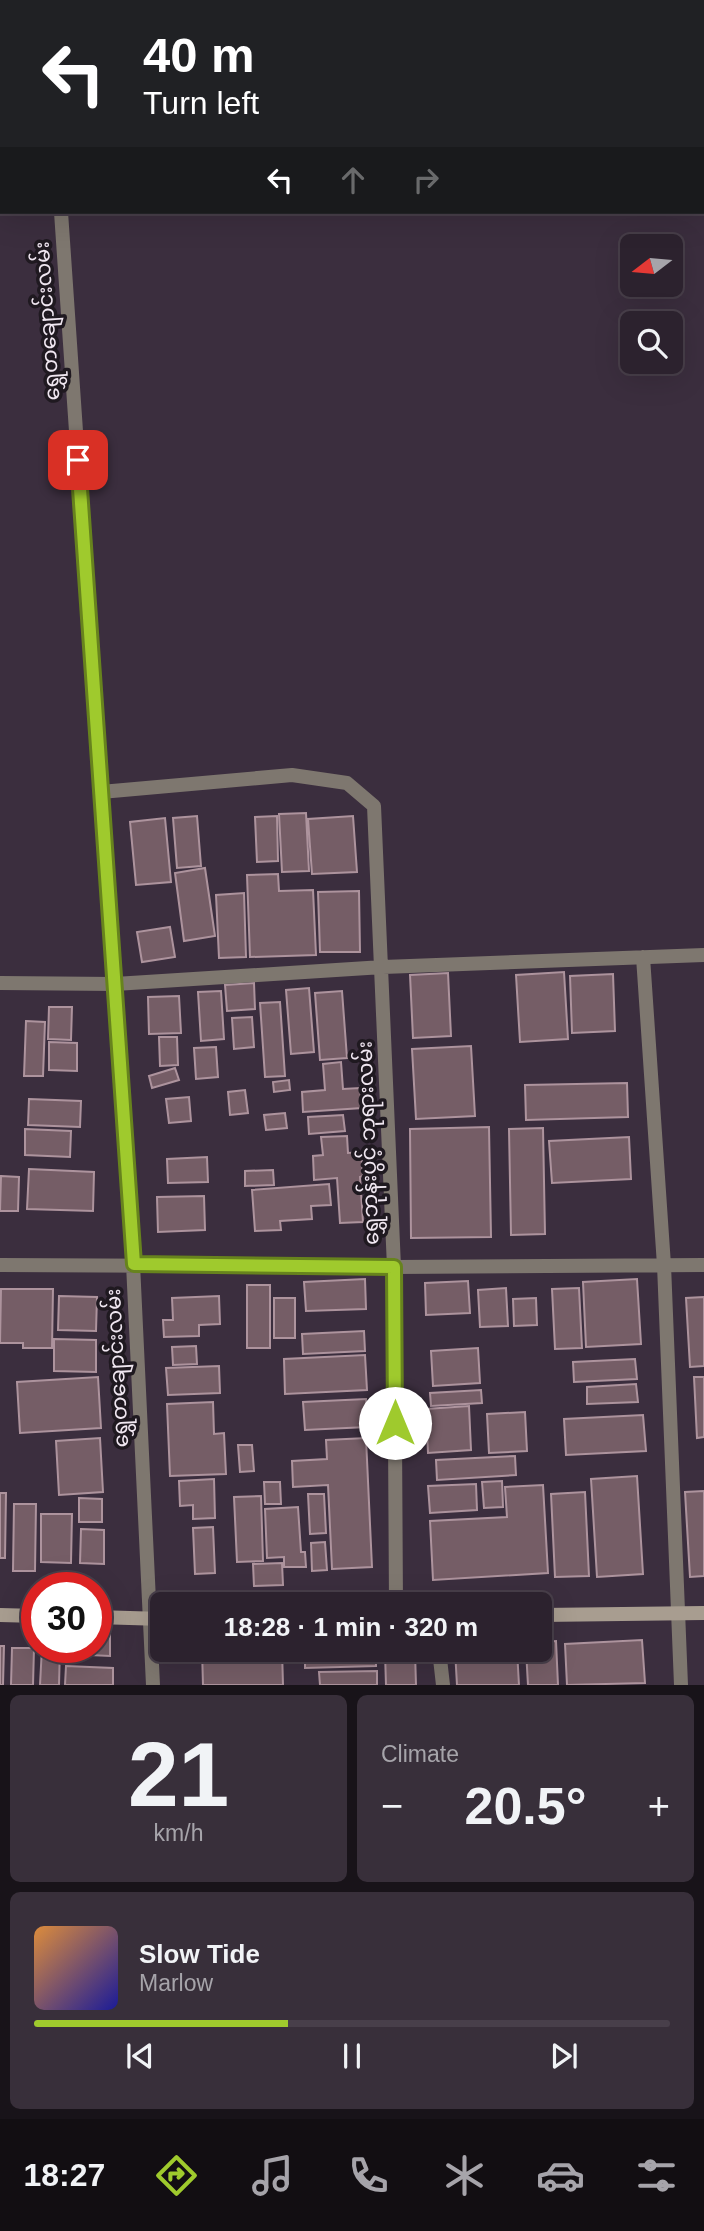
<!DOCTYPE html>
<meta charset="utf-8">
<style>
body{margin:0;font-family:Helvetica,"Noto Sans Myanmar",sans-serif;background:#382f3a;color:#f1f3f6;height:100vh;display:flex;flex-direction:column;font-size:26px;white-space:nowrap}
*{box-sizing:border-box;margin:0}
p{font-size:23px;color:#a6a4aa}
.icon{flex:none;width:38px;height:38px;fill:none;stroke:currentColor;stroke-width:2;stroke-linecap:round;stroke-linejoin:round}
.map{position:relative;height:1685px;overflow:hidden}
.sheet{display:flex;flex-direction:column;gap:10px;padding:10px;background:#181319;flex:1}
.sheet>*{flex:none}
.top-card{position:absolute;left:0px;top:0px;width:705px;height:214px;box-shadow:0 7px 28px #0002,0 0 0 2px #483f4a;background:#202124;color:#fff;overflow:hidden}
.needle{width:46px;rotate:254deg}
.controls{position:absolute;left:620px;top:234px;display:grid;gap:14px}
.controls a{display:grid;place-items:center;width:63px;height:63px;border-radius:10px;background:#2c222e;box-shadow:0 7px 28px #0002,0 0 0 2px #483f4a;font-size:35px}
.speed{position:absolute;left:21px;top:1572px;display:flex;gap:14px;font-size:35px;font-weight:700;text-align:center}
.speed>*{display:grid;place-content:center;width:91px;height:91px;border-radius:50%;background:#2c222e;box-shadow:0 7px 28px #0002,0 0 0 2px #483f4a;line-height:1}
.speed .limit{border:10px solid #d22;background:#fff;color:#111}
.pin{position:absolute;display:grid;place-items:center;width:60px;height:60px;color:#fff;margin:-30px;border-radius:14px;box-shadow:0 4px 10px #0006}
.me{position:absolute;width:77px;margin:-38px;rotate:0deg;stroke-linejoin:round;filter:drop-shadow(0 0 5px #0008)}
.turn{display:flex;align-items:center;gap:24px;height:147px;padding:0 28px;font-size:32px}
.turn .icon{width:91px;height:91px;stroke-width:2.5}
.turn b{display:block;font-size:49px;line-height:60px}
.lanes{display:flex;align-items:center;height:66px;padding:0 28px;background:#0003;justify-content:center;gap:35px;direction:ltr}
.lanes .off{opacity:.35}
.big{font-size:52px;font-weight:800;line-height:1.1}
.sheet .tile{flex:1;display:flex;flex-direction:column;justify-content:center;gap:10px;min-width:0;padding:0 24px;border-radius:10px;background:#382f3a}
.sheet .dial{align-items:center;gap:0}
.dial b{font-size:91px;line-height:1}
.song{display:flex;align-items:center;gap:21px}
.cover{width:84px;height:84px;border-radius:10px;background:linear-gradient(135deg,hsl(30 70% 55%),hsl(240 70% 35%))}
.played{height:7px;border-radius:4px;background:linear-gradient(90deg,#9fca2d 40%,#483f4a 40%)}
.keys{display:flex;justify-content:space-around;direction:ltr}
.heat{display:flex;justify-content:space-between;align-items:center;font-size:38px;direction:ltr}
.sheet .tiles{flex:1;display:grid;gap:10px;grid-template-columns:1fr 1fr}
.tile:last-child{grid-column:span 2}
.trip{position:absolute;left:150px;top:1592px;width:402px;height:70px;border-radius:10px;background:#2c222e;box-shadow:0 7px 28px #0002,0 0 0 2px #483f4a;font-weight:800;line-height:70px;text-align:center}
.menu{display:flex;height:112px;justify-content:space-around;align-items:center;background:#120e12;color:#a6a4aa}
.menu .icon{width:49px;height:49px}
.menu .selected{color:#9fca2d}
.menu b{font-size:32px;color:#f1f3f6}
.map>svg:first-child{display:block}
</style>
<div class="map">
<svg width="704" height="1685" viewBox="0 0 704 1685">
<rect width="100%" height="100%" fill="#3b2e3e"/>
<path fill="#755d66" stroke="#ad939d" stroke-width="2" d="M306,813L309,871L282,872L279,814Z
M197,816L201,866L177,868L173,818Z
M277,816L278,861L257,862L255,817Z
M353,816L357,872L312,874L308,819Z
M165,818L171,882L136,885L130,822Z
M205,868L215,936L184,941L175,873Z
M278,874L279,891L313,890L316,955L250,957L247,875Z
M359,891L360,952H320L318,892Z
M244,893L246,957L219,958L216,895Z
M170,927L175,957L142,962L137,932Z
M564,972L568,1039L520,1042L516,975Z
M448,973L451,1036L413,1038L410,975Z
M613,974L615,1031L572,1033L570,976Z
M254,983L255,1009L227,1011L225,985Z
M309,988L314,1052L291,1054L286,990Z
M221,991L224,1039L201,1041L198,992Z
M342,991L347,1058L320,1060L315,993Z
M179,996L181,1033L149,1034L148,997Z
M280,1002L285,1076L265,1077L260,1003Z
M49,1007H72L71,1040L48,1039Z
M252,1017L254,1047L234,1049L232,1018Z
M26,1021L45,1022L43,1076H24Z
M159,1037H177L178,1065L160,1066Z
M49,1042L77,1043V1071L49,1070Z
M471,1046L475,1116L416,1119L412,1049Z
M216,1047L218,1077L196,1079L194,1048Z
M341,1062L343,1089L360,1088L362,1108L303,1112L302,1092L325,1090L323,1064Z
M175,1068L179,1080L152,1088L149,1076Z
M289,1080L290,1090L274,1092L273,1082Z
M627,1083L628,1117L526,1120L525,1085Z
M245,1090L248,1113L230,1115L228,1092Z
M189,1097L191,1121L169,1123L166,1099Z
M29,1099L81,1101L80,1127L28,1125Z
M285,1113L287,1128L266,1130L264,1115Z
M343,1115L345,1131L309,1134L308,1117Z
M489,1127L491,1237L411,1238L410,1129Z
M543,1128L545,1234L511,1235L509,1129Z
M25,1129L71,1131L70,1157L25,1155Z
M347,1136L348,1153L361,1152L363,1176L360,1177L363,1222L340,1223L337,1178L314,1180L313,1156L323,1155L321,1137Z
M629,1137L631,1179L552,1183L549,1141Z
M207,1157L208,1182L168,1183L167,1159Z
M29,1169L94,1172L93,1211L27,1209Z
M273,1170L274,1185L245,1186V1171Z
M1,1176L19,1177L18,1211H0Z
M329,1184L331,1205L311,1206L312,1219L280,1221L281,1230L255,1231L252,1190Z
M204,1196L205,1230L158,1232L157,1197Z
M365,1279L366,1309L306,1311L304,1282Z
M637,1279L641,1344L586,1347L583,1282Z
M468,1281L470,1313L426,1315L425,1283Z
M247,1285H270V1348H247Z
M506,1288L508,1326L480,1327L478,1290Z
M579,1288L582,1348L555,1349L552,1289Z
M1,1289H53L52,1348H23V1343H0Z
M59,1296L97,1297L96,1331L58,1330Z
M219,1296L220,1324L199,1325V1336L164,1337L163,1320H173L172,1298Z
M704,1297V1366L690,1367L686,1298Z
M274,1298H295V1338H274Z
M536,1298L537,1325L514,1326L513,1299Z
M364,1331L365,1351L303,1354L302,1334Z
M54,1339L96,1340V1372L54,1371Z
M196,1346L197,1364L173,1365L172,1347Z
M478,1348L480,1383L433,1386L431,1351Z
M365,1355L367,1390L285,1394L284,1359Z
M635,1359L637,1379L574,1382L573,1362Z
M219,1366L220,1393L168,1395L166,1368Z
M98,1377L101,1428L20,1433L17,1382Z
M694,1377H704V1437L697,1438Z
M636,1384L638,1402L587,1404V1387Z
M481,1390L482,1403L431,1406L430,1393Z
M366,1399L367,1427L305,1430L303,1402Z
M213,1402L214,1434L224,1433L226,1474L170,1476L167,1404Z
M469,1406L471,1450L428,1453L426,1409Z
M525,1412L527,1451L489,1453L487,1414Z
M643,1415L646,1451L566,1455L564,1419Z
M100,1438L103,1492L59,1495L56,1441Z
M366,1438L372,1567L332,1569L328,1485L293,1487L292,1461L327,1459L326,1440Z
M238,1445H252L254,1471L240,1472Z
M515,1456L516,1475L437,1480L436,1460Z
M637,1476L643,1574L597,1577L591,1479Z
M214,1479L215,1518L193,1519V1505L180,1506L179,1481Z
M502,1481L503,1507L484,1508L482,1482Z
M264,1482H280L281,1504H265Z
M476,1484L477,1510L430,1513L428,1486Z
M543,1485L548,1573L433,1580L430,1521L507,1517L505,1487Z
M704,1491V1576L690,1577L685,1492Z
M585,1492L589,1576L555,1577L551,1494Z
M0,1493H6L5,1558H0Z
M308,1494H324L326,1533L310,1534Z
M261,1496L263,1561L237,1562L234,1497Z
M79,1498L102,1499V1522H79Z
M14,1504H36L35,1571H13Z
M298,1507L301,1552H305L306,1567H284V1557L267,1558L265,1509Z
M41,1514H72L71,1563L41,1562Z
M213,1527L215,1573L195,1574L193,1528Z
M81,1529L104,1530V1564L80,1563Z
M325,1542L327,1570L312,1571L311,1543Z
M282,1563L283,1585L254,1586L253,1564Z
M96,1629H110V1656L68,1654V1647H96Z
M642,1640L645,1683L567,1685L565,1644Z
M556,1641L558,1685H528L526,1650H541V1642Z
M0,1646H4L3,1685H0Z
M42,1647H60L59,1685H40Z
M12,1648H34L33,1685H11Z
M202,1650H282L283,1685H203Z
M305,1650H376V1666L305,1668Z
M455,1650H517L519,1685H457Z
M415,1652L416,1685H386L385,1653Z
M66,1666L113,1668V1685H65Z
M377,1671V1685H320L319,1672Z"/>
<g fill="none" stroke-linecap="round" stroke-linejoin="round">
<path stroke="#7e776f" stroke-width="14" d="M44,0V2
M0,167H2
M61,212L133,1264L153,1685
M101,792L292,775L347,783L374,806L394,1267L396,1605
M643,957L664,1265L681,1685
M0,983L115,984L383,967L704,955
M0,1265L394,1267L704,1265
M439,1650L443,1685"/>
<path stroke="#a89d90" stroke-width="14" d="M0,1615L37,1616
M541,1615L704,1613
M96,1617L163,1619"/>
</g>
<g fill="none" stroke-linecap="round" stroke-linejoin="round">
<g stroke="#67831d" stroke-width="18">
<path id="route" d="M78,460L134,1264L394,1267L395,1423"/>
</g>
<use href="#route" stroke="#9fca2d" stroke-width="12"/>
</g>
<g text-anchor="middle" stroke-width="7" stroke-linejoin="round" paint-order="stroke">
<g font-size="21" fill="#f0e7f1" stroke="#1f1920">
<text transform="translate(47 321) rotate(-94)" y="7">ရွှေတချောင်းလမ်း</text>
<text transform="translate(368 1143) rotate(-92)" y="7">ရွှေဘုန်းပွင့် ဘုရားလမ်း</text>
<text transform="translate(117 1368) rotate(-93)" y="7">ရွှေတချောင်းလမ်း</text>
</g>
</g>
</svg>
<div class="controls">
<a><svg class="needle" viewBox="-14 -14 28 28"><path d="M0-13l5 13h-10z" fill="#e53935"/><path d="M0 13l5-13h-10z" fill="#a6a4aa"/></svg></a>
<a><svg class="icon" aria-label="search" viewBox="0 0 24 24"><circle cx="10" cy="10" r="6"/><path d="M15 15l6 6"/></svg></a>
</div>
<div class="speed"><div class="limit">30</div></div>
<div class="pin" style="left:78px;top:460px;background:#d93025"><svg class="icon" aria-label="arrive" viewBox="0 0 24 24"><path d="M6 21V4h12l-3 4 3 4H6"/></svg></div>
<svg class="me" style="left:395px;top:1423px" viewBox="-20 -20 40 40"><circle r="19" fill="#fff"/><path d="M0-13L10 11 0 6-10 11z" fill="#9fca2d"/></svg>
<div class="trip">18:28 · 1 min · 320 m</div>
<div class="top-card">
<div class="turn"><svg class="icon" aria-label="left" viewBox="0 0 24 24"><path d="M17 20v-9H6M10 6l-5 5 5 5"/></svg><div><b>40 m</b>Turn left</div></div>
<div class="lanes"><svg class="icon" aria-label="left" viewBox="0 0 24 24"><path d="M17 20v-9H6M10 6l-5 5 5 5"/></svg><svg class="icon off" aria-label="ahead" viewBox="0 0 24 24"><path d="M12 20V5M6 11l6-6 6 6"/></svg><svg class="icon off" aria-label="right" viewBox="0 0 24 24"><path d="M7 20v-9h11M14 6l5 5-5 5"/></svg></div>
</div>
</div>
<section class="sheet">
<div class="tiles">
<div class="tile dial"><b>21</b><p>km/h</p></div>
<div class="tile"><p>Climate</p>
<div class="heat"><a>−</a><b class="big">20.5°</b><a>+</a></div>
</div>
<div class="tile">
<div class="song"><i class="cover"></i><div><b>Slow Tide</b><p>Marlow</p></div></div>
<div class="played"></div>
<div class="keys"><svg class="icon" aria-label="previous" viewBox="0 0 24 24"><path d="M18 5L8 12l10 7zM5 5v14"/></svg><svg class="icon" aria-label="pause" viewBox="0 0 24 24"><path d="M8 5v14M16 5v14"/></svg><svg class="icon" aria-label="next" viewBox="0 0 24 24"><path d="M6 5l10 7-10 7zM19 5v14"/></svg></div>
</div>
</div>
</section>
<nav class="menu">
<b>18:27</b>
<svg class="icon selected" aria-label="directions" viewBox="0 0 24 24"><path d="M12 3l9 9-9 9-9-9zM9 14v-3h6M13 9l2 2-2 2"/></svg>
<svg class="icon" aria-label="music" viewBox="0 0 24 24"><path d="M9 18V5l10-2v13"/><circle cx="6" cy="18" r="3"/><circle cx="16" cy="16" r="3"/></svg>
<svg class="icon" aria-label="phone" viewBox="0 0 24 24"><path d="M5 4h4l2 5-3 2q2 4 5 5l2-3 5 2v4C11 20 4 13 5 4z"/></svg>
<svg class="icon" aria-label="climate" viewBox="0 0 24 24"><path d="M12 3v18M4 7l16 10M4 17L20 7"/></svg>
<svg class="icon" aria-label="car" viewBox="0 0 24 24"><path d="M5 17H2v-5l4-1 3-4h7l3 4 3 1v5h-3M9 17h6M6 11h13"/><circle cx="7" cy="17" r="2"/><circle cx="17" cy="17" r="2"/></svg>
<svg class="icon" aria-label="filters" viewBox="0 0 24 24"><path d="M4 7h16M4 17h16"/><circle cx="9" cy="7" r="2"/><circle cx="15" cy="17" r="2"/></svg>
</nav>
